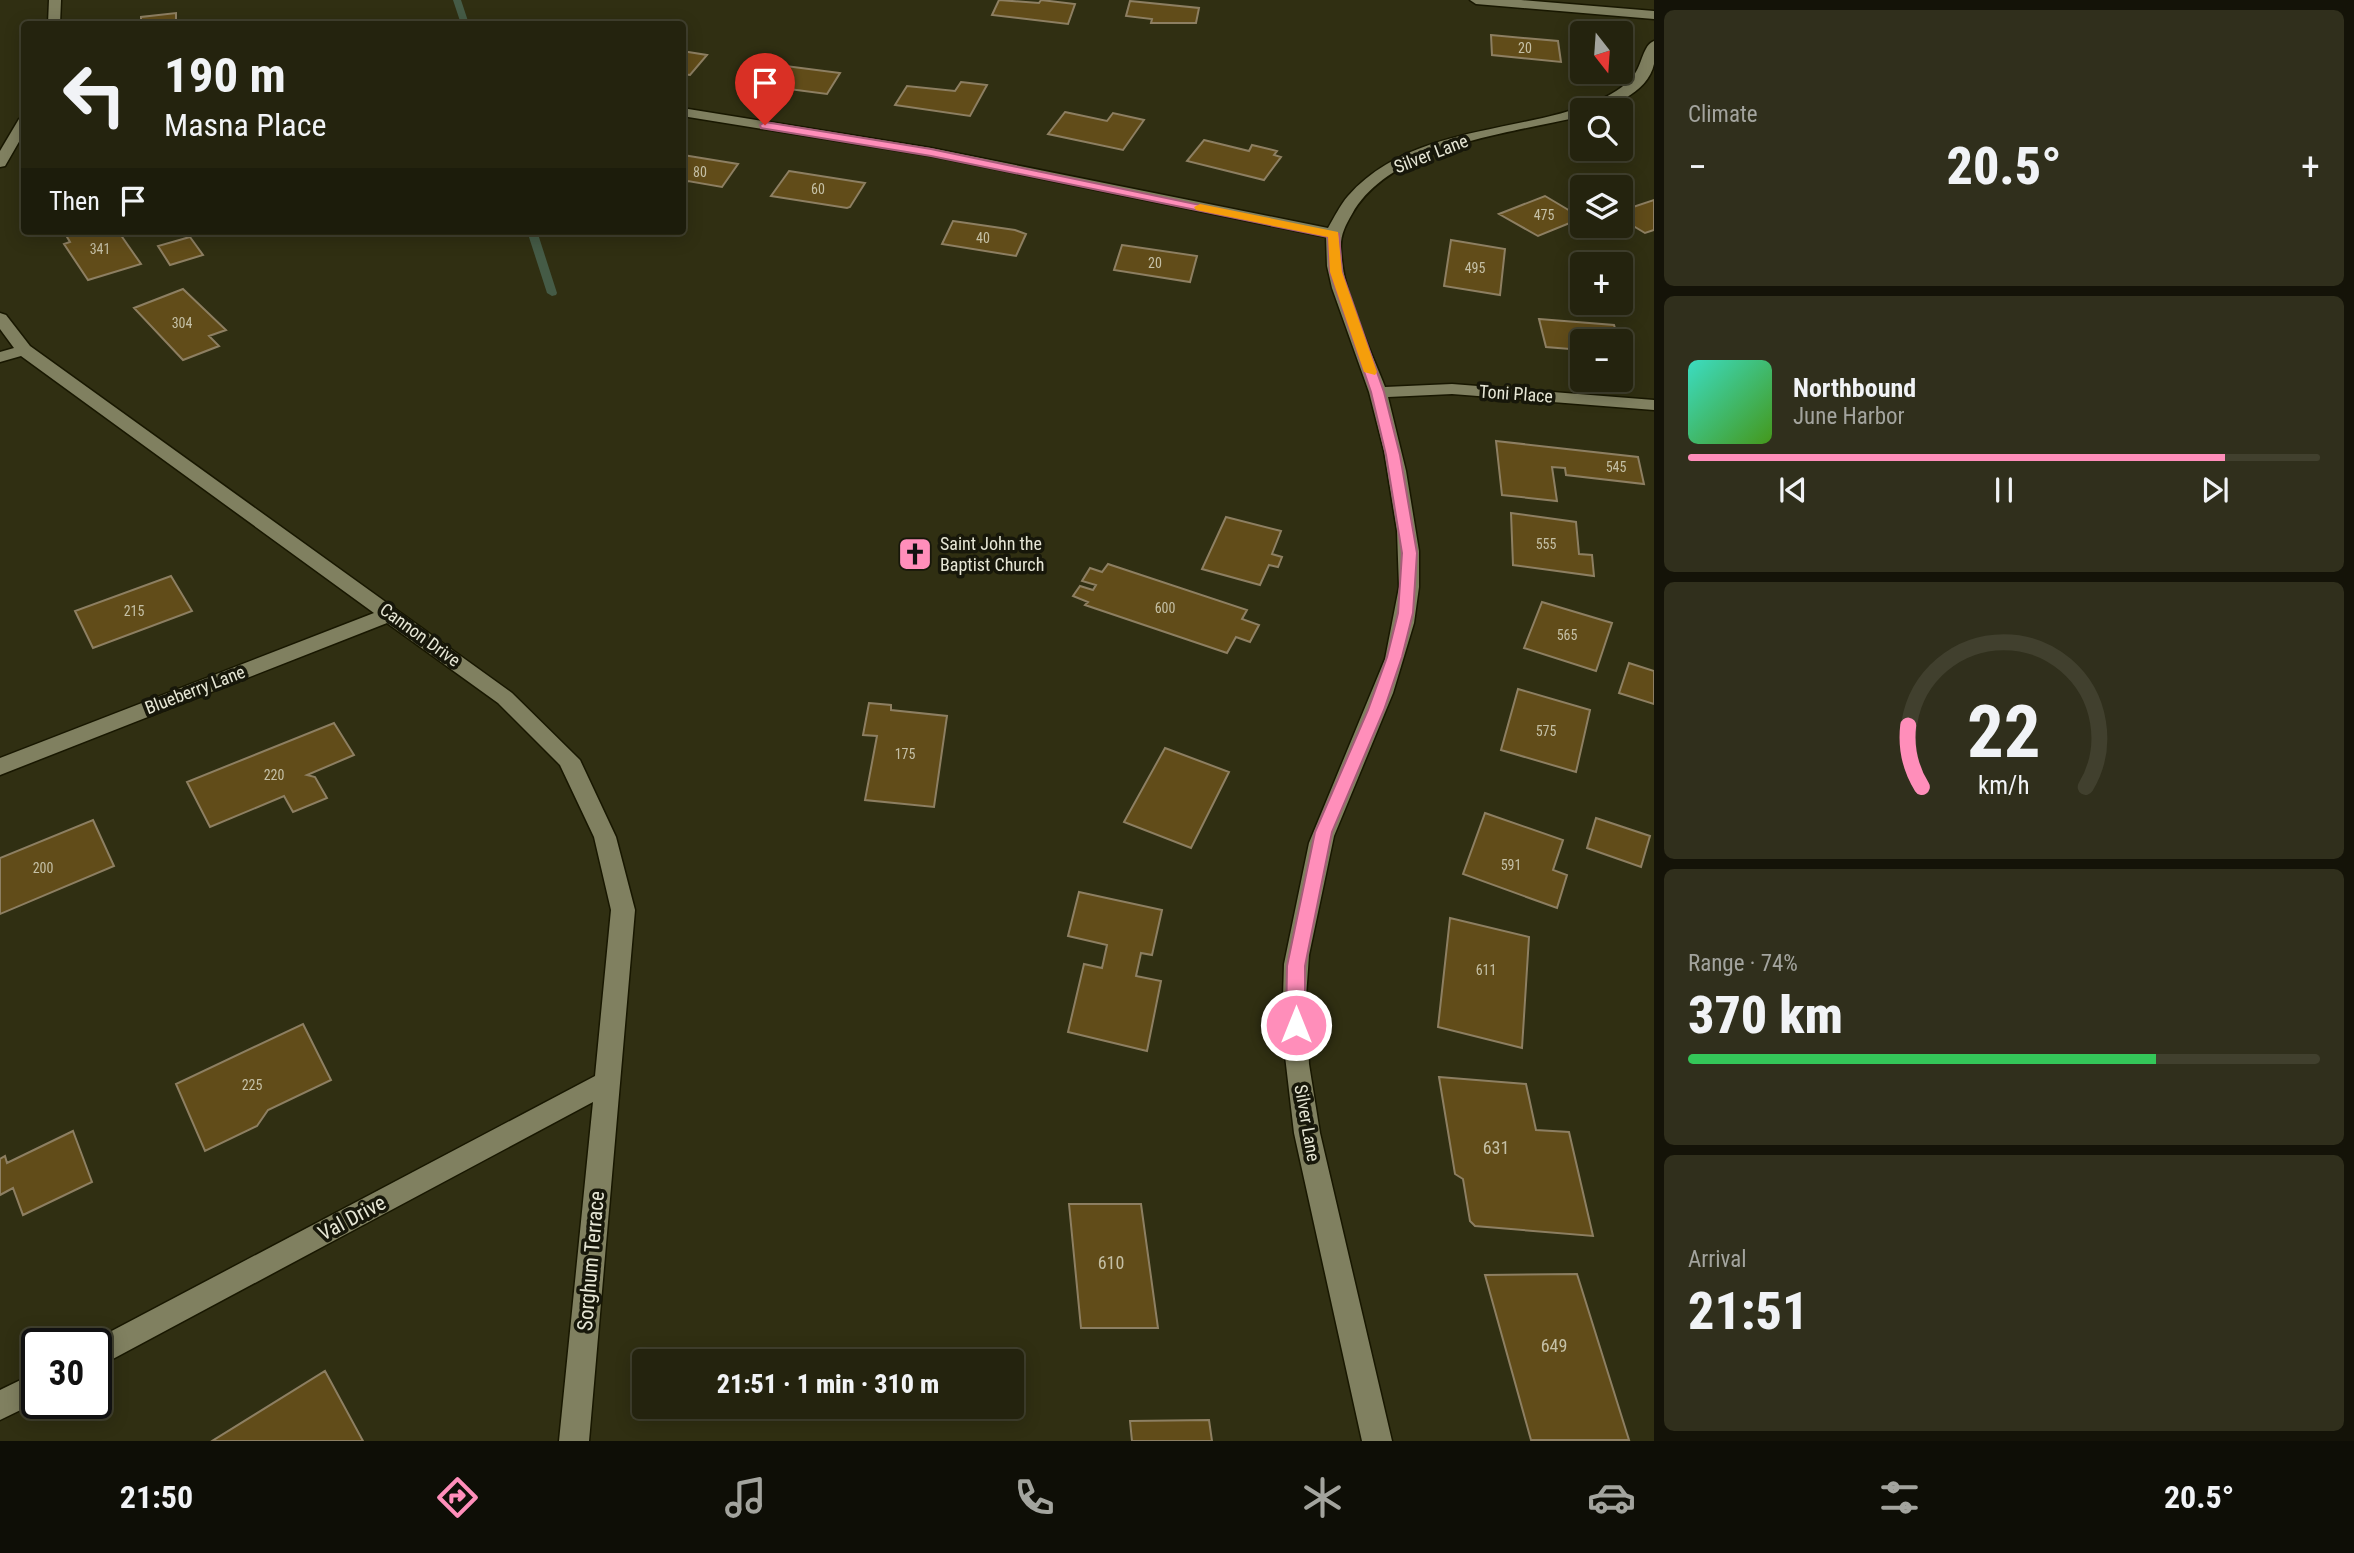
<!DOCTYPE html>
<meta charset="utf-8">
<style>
body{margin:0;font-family:"Roboto Condensed",sans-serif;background:#302f1c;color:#f1f3f6;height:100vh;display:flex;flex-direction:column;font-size:26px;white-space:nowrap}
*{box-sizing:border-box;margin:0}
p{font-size:23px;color:#a3a49e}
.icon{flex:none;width:38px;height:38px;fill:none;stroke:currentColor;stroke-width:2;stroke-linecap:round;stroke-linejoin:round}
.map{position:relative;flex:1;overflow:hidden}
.details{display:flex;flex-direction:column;gap:10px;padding:10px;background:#141308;width:700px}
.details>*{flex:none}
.top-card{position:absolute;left:21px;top:21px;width:665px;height:214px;border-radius:7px;box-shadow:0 4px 18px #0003,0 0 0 2px #41402e;background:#24230e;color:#f1f3f6;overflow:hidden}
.needle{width:46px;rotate:163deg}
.controls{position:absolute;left:1570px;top:21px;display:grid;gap:14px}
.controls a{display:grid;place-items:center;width:63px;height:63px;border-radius:7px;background:#24230e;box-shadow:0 4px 18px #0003,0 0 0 2px #41402e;font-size:35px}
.speed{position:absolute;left:21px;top:1328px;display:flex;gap:14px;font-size:35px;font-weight:700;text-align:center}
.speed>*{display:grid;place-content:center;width:91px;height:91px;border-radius:50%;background:#24230e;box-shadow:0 4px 18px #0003,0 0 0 2px #41402e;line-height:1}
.speed .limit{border:4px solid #111;border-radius:10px;background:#fff;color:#111}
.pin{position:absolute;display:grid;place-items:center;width:60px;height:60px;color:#fff;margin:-72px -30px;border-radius:50% 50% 50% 0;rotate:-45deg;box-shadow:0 0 7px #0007}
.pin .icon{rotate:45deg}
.me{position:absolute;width:77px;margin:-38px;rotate:0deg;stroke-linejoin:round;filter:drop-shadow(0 0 5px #0008)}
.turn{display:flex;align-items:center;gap:24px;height:147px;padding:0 28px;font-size:32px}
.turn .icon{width:91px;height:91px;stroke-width:2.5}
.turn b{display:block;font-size:49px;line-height:60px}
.then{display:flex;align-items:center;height:66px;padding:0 28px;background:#0003;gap:14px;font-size:26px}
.big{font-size:52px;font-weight:800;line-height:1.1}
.details .card{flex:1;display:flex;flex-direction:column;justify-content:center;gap:10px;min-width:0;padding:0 24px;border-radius:10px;background:#302f1c}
.details .dial{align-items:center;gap:0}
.dial svg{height:182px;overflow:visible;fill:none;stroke:#41402e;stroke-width:7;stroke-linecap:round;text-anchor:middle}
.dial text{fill:#f1f3f6;stroke:none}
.song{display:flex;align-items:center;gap:21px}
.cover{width:84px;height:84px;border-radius:10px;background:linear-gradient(135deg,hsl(170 70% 55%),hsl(100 70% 35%))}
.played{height:7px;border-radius:4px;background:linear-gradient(90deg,#ff8eba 85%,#41402e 85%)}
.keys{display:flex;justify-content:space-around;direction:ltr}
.heat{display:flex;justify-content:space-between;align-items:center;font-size:38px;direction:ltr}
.charge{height:10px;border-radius:5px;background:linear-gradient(90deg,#34c759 74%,#41402e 0)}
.trip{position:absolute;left:632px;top:1349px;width:392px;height:70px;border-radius:7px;background:#24230e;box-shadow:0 4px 18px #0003,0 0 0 2px #41402e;font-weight:800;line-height:70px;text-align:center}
.dock{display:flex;height:112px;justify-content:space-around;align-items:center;background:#0e0e06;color:#a3a49e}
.dock .icon{width:49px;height:49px}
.dock .current{color:#ff8eba}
.dock b{font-size:32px;color:#f1f3f6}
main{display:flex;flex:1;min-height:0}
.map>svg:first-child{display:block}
</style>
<main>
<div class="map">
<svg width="1654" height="1441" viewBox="0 0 1654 1441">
<rect width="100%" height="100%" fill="#302f12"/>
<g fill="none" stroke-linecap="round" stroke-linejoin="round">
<path fill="#455b46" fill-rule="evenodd" d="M453,0H461L469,24H461Z
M527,231H537L557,293L556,295L552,296L547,293Z"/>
</g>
<path fill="#614c19" stroke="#8d7f62" stroke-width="2" d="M999,0L1039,3L1041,0L1075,4L1068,24L992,15Z
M1130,1L1199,8L1196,23H1151L1152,19L1126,16Z
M176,13V24H141V17Z
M1491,35L1558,41L1561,62L1492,55Z
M682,51L707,55L690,75L682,74Z
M770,64L840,73L827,94L759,85L757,82Z
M961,82L987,85L970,116L895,105L907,86L955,91Z
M1065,112L1107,121L1113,113L1144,120L1123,150L1048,134Z
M1204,140L1249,151L1252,145L1277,151L1274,155L1281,157L1264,180L1187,161Z
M683,155L738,164L722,187L688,181L684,187Z
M789,171L865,183L850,207L847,208L771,196Z
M1545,196L1582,218L1538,236L1499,214Z
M1654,200V230L1645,233L1620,218V215L1631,211L1627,209Z
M953,221L1015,230L1026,234L1016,256L942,244Z
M118,231L141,264L88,280L64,244L70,242L64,232Z
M190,237L203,255L170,265L158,246Z
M1451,240L1505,249L1500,295L1444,286Z
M1122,245L1197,256L1190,282L1114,270Z
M183,289L226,330L209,336L219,346L183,360L134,308Z
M1539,319L1614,325L1619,341H1582V350L1546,347Z
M1496,441L1638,457L1644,484L1566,475L1565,468L1552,467L1557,501L1502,495Z
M1511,513L1576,522L1579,554L1592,555L1594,576L1513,565Z
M1226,517L1281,531L1272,554L1282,557L1278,567L1269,565L1260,585L1202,569Z
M1108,564L1247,610L1242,619L1259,625L1250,642L1236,637L1227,653L1085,605L1088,602L1073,596L1080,586L1093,590L1096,585L1082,581L1090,568L1102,572Z
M171,576L192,611L93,648L75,611Z
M1542,602L1612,623L1596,671L1524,648Z
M1629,663L1654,671V704L1619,693Z
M1518,689L1590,710L1576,772L1501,750Z
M869,703L891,705V710L947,716L934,807L865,800L877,736L863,735Z
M334,723L354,755L307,775L315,777L327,798L293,812L284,796L210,827L187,782Z
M1165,748L1229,772L1191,848L1124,822Z
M1485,813L1563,840L1553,870L1567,875L1557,908L1463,874Z
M1596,818L1650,836L1641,867L1587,848Z
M93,820L114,866L0,914V858Z
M1079,892L1162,910L1152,955L1141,953L1136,976L1161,981L1147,1051L1068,1032L1084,964L1102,968L1107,945L1068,936Z
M1450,918L1529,937L1522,1048L1438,1027Z
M303,1024L331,1080L268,1110L257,1126L205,1151L176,1084Z
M1439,1077L1526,1084L1536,1130L1569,1132L1593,1236L1475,1226L1470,1221L1463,1179L1455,1174Z
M73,1131L92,1182L23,1215L13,1188L0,1195V1159L5,1156L7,1163Z
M1069,1204H1141L1158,1328H1081Z
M1577,1274L1629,1440H1531L1485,1275Z
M325,1371L363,1441H212Z
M1209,1420L1212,1441H1132L1130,1421Z"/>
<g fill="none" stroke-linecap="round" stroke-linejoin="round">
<g stroke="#181700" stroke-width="3">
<path id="minor" d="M49,0H61L60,24H48Z
M1470,0H1521L1654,11V19L1476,4Z
M1654,41C1654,48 1654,57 1654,64C1648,93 1608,110 1582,110V116C1510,134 1392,144 1352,214C1345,226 1340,236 1341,249C1343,297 1368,342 1385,387L1452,384L1654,400V410L1452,394L1388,397L1406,471L1419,551V587L1414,623L1393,693L1334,836L1309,955L1306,997L1309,1064L1320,1133L1392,1441H1362L1294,1133L1282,1030L1284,964L1309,843L1385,659L1399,587L1397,531L1384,451L1369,392L1332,288L1327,266L1326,237L931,156L682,116V108L931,148L1328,228C1334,218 1340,205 1348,196C1410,126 1515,134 1596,102C1610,95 1624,88 1634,75C1642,65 1643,45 1654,41Z
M24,118V133L5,166L0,167V151L19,119Z
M0,313L6,315L30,346L512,693L580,760L616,837L635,910L589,1441H559L593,1102L96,1368V1344H87L595,1076L611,910L594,837L560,765L498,703L387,623L0,775V758L374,613L21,356L0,362V352L14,348L0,329Z
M37,1372V1402L0,1420V1390Z"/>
</g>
<use href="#minor" fill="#808060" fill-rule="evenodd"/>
</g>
<path fill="#ff8eba" stroke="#a65c79" stroke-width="2" d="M765,122L931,149L1339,234L1342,272L1384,392L1400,455L1417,553L1413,613L1402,657L1384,710L1332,832L1305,966V1025L1302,1030H1289L1286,1025L1287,966L1315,832L1368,710L1387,657L1398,613L1402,553L1386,455L1371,392L1330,272L1328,237L931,156L761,128L760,125Z"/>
<path fill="#f59e0b" d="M1200,204L1338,232L1342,272L1377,372L1375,375L1364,372L1330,272L1328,237L1196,210L1194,207Z"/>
<defs>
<g id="church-square" transform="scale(1.75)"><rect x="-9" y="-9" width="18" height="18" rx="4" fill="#ff8eba" stroke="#17170a"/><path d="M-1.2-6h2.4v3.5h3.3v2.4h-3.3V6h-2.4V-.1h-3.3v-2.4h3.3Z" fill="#111"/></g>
</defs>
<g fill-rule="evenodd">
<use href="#church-square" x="915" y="554"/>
</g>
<g text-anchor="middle" stroke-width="7" stroke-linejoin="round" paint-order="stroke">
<g font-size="14" fill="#c5c0a6">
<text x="1525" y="53">20</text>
<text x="700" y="177">80</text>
<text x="818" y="194">60</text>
<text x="1544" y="220">475</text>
<text x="983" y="243">40</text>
<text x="100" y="254">341</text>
<text x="1155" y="268">20</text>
<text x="1475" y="273">495</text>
<text x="182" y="328">304</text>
<text x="1616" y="472">545</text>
<text x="1546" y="549">555</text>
<text x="1165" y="613">600</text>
<text x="134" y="616">215</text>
<text x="1567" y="640">565</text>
<text x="1546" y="736">575</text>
<text x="905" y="759">175</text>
<text x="274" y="780">220</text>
<text x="1511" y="870">591</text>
<text x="43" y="873">200</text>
<text x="1486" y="975">611</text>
<text x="252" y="1090">225</text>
</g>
<g font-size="18" fill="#e6e6d5" stroke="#17170a">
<text transform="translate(1431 154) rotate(-21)" y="6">Silver Lane</text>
<text transform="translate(1516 394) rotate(4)" y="6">Toni Place</text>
<text transform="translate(420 635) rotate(36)" y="6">Cannon Drive</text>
<text transform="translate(195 690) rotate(-21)" y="6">Blueberry Lane</text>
<text transform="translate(1307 1123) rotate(80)" y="6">Silver Lane</text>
</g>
<g font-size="18" fill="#e6e6d5" stroke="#17170a" text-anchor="start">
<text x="940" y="550">Saint John the<tspan x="940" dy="21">Baptist Church</tspan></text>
</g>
<g font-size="18" fill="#c5c0a6">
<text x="1496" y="1154">631</text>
<text x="1111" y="1269">610</text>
<text x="1554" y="1352">649</text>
</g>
<g font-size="21" fill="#e6e6d5" stroke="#17170a">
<text transform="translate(352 1218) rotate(-28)" y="7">Val Drive</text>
<text transform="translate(591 1261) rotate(-85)" y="7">Sorghum Terrace</text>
</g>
</g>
</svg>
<div class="controls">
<a><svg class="needle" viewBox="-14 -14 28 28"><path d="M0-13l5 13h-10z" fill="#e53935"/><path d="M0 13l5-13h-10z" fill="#a3a49e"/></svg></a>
<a><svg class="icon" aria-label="search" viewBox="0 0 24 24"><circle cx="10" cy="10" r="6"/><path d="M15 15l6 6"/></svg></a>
<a><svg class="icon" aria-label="layers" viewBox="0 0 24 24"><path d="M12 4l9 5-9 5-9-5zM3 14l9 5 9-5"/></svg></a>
<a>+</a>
<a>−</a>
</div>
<div class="speed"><div class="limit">30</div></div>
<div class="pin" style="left:765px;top:125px;background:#d93025"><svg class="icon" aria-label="arrive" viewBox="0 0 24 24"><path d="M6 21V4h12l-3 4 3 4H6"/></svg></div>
<svg class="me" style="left:1296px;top:1025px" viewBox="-20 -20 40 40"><circle r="17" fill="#ff8eba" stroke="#fff" stroke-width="3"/><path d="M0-11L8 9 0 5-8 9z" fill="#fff"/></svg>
<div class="trip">21:51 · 1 min · 310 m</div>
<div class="top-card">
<div class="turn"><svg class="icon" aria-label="left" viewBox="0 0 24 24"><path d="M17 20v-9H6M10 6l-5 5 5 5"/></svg><div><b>190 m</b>Masna Place</div></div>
<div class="then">Then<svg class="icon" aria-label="arrive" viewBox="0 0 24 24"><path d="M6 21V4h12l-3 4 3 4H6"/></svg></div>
</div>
</div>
<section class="details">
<div class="card"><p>Climate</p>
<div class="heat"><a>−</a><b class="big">20.5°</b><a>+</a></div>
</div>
<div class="card">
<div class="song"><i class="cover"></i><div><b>Northbound</b><p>June Harbor</p></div></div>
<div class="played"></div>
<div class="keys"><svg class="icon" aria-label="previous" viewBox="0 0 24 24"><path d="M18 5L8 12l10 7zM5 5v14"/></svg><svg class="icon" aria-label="pause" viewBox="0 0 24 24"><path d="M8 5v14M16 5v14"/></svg><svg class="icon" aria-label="next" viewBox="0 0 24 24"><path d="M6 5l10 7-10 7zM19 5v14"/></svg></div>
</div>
<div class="card dial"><svg viewBox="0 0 100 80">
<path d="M14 69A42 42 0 1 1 86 69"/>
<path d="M14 69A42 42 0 0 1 8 42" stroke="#ff8eba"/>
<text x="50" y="56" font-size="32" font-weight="700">22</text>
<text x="50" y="72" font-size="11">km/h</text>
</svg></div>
<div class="card"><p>Range · 74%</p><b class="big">370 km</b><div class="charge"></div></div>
<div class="card"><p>Arrival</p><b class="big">21:51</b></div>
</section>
</main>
<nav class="dock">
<b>21:50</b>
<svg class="icon current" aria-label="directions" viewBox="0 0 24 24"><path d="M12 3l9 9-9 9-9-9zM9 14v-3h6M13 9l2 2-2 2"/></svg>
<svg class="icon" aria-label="music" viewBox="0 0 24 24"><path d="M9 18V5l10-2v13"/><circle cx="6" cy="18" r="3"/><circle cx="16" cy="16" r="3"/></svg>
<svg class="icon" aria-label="phone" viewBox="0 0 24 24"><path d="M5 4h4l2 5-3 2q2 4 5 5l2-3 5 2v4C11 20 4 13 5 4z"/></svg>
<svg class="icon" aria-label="climate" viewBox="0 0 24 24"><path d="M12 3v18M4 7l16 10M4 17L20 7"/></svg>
<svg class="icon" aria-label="car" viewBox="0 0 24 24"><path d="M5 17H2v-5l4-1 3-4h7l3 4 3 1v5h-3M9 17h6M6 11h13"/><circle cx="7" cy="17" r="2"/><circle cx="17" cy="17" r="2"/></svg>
<svg class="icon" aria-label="filters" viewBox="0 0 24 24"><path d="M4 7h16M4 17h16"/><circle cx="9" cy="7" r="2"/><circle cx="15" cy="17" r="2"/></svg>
<b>20.5°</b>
</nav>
